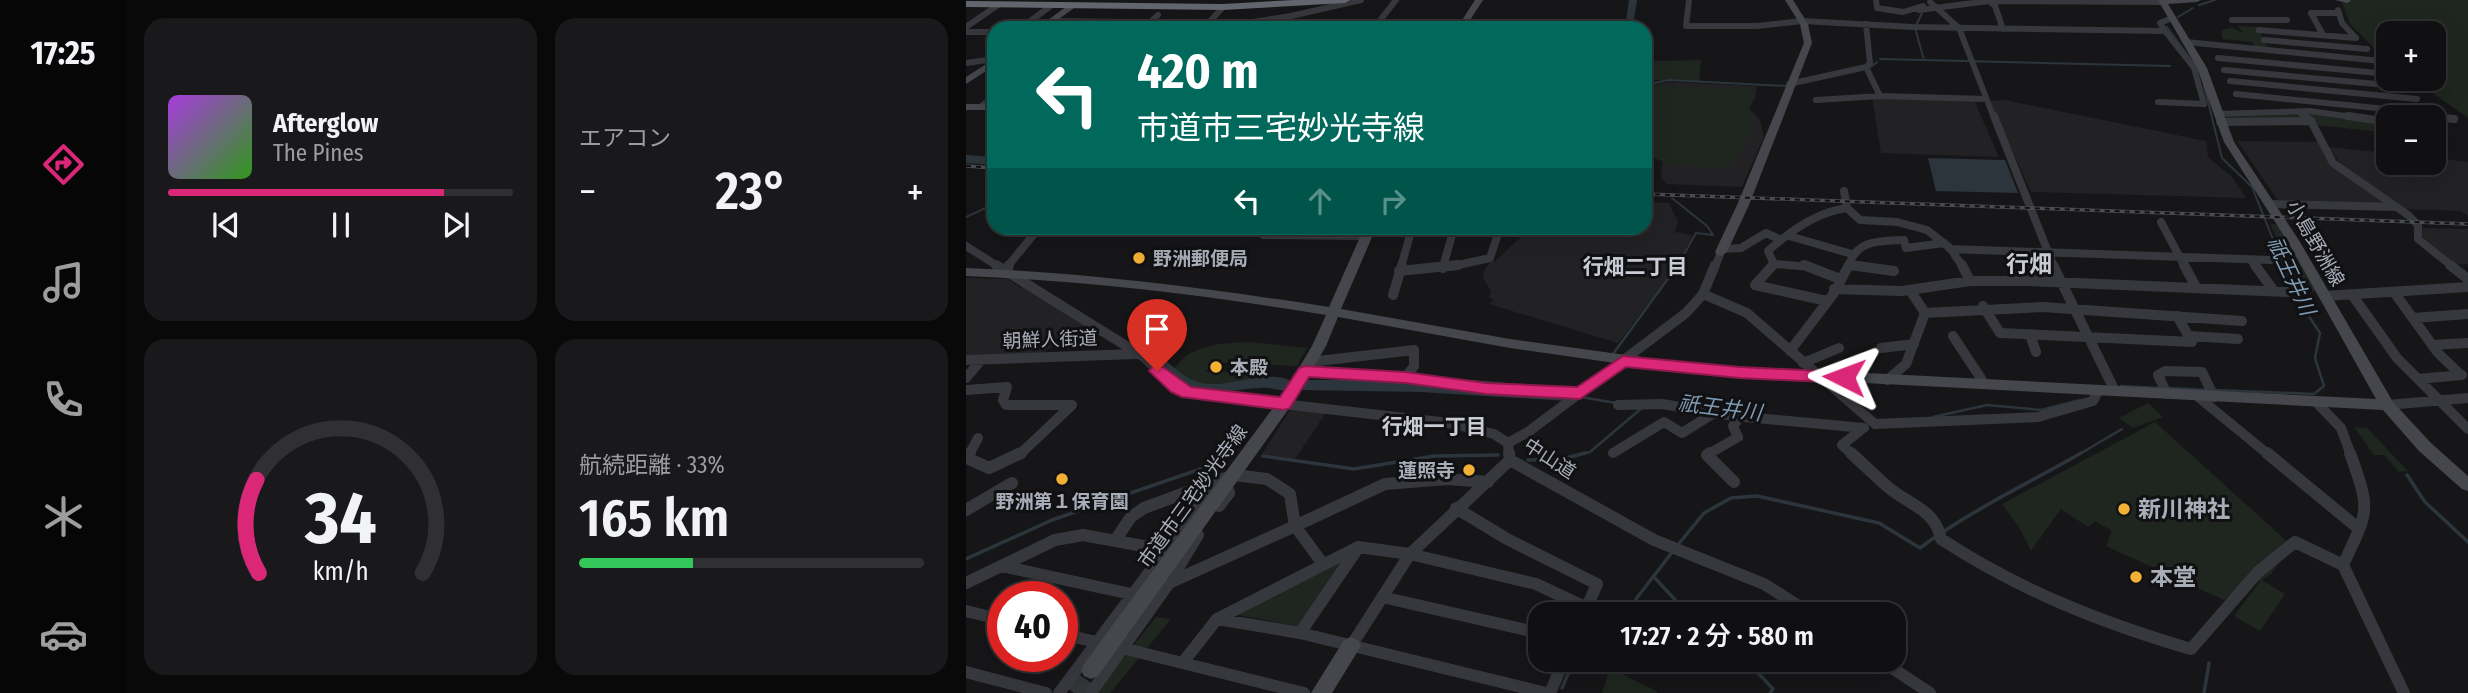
<!DOCTYPE html>
<html lang="ja">
<meta charset="utf-8">
<style>
body{margin:0;font-family:"Fira Sans Condensed","Noto Sans JP",sans-serif;background:#19191b;color:#f1f3f6;height:100vh;display:flex;flex-direction:column;font-size:26px;white-space:nowrap}
*{box-sizing:border-box;margin:0}
p{font-size:23px;color:#9c9d9f}
.icon{flex:none;width:38px;height:38px;fill:none;stroke:currentColor;stroke-width:2;stroke-linecap:round;stroke-linejoin:round}
.map{position:relative;flex:1;overflow:hidden}
.details{display:flex;flex-direction:column;gap:18px;padding:18px;background:#09090a;width:840px}
.details>*{flex:none}
.banner{position:absolute;left:21px;top:21px;width:665px;height:214px;border-radius:21px;box-shadow:0 7px 28px #0002,0 0 0 2px #303032;background:#00695c;color:#fff;overflow:hidden}
.fabs{position:absolute;left:1410px;top:21px;display:grid;gap:14px}
.fabs a{display:grid;place-items:center;width:70px;height:70px;border-radius:14px;background:#101012;box-shadow:0 7px 28px #0002,0 0 0 2px #303032;font-size:35px}
.speed{position:absolute;left:21px;top:581px;display:flex;gap:14px;font-size:35px;font-weight:700;text-align:center}
.speed>*{display:grid;place-content:center;width:91px;height:91px;border-radius:50%;background:#101012;box-shadow:0 7px 28px #0002,0 0 0 2px #303032;line-height:1}
.speed .limit{border:10px solid #d22;background:#fff;color:#111}
.pin{position:absolute;display:grid;place-items:center;width:60px;height:60px;color:#fff;margin:-72px -30px;border-radius:50% 50% 50% 0;rotate:-45deg;box-shadow:0 0 7px #0007}
.pin .icon{rotate:45deg}
.me{position:absolute;width:77px;margin:-38px;rotate:273deg;stroke-linejoin:round;filter:drop-shadow(0 0 5px #0008)}
.turn{display:flex;align-items:center;gap:24px;height:147px;padding:0 35px;font-size:32px}
.turn .icon{width:91px;height:91px;stroke-width:2.5}
.turn b{display:block;font-size:49px;line-height:60px}
.lanes{display:flex;align-items:center;height:66px;padding:0 35px;background:#0003;justify-content:center;gap:35px;direction:ltr}
.lanes .off{opacity:.35}
.big{font-size:52px;font-weight:600;line-height:1.1}
.details .card{flex:1;display:flex;flex-direction:column;justify-content:center;gap:10px;min-width:0;padding:0 24px;border-radius:21px;background:#19191b}
.details .dial{align-items:center;gap:0}
.dial svg{height:182px;overflow:visible;fill:none;stroke:#303032;stroke-width:7;stroke-linecap:round;text-anchor:middle}
.dial text{fill:#f1f3f6;stroke:none}
.song{display:flex;align-items:center;gap:21px}
.cover{width:84px;height:84px;border-radius:10px;background:linear-gradient(135deg,hsl(280 70% 55%),hsl(110 70% 35%))}
.played{height:7px;border-radius:4px;background:linear-gradient(90deg,#db2777 80%,#303032 80%)}
.keys{display:flex;justify-content:space-around;direction:ltr}
.heat{display:flex;justify-content:space-between;align-items:center;font-size:38px;direction:ltr}
.charge{height:10px;border-radius:5px;background:linear-gradient(90deg,#34c759 33%,#303032 0)}
.details .tiles{flex:1;display:grid;gap:18px;grid-template-columns:repeat(2,1fr)}
.trip{position:absolute;left:562px;top:602px;width:378px;height:70px;border-radius:21px;background:#101012;box-shadow:0 7px 28px #0002,0 0 0 2px #303032;font-weight:600;line-height:70px;text-align:center}
main{display:flex;flex:1;min-height:0}
.menu{display:flex;flex-direction:column;width:126px;justify-content:space-around;align-items:center;background:#060607;color:#9c9d9f}
.menu .icon{width:49px;height:49px}
.menu .current{color:#db2777}
.menu b{font-size:32px;color:#f1f3f6}
.map>svg:first-child{display:block}
</style>
<main>
<nav class="menu">
<b>17:25</b>
<svg class="icon current" aria-label="directions" viewBox="0 0 24 24"><path d="M12 3l9 9-9 9-9-9zM9 14v-3h6M13 9l2 2-2 2"/></svg>
<svg class="icon" aria-label="music" viewBox="0 0 24 24"><path d="M9 18V5l10-2v13"/><circle cx="6" cy="18" r="3"/><circle cx="16" cy="16" r="3"/></svg>
<svg class="icon" aria-label="phone" viewBox="0 0 24 24"><path d="M5 4h4l2 5-3 2q2 4 5 5l2-3 5 2v4C11 20 4 13 5 4z"/></svg>
<svg class="icon" aria-label="climate" viewBox="0 0 24 24"><path d="M12 3v18M4 7l16 10M4 17L20 7"/></svg>
<svg class="icon" aria-label="car" viewBox="0 0 24 24"><path d="M5 17H2v-5l4-1 3-4h7l3 4 3 1v5h-3M9 17h6M6 11h13"/><circle cx="7" cy="17" r="2"/><circle cx="17" cy="17" r="2"/></svg>
</nav>
<section class="details">
<div class="tiles">
<div class="card">
<div class="song"><i class="cover"></i><div><b>Afterglow</b><p>The Pines</p></div></div>
<div class="played"></div>
<div class="keys"><svg class="icon" aria-label="previous" viewBox="0 0 24 24"><path d="M18 5L8 12l10 7zM5 5v14"/></svg><svg class="icon" aria-label="pause" viewBox="0 0 24 24"><path d="M8 5v14M16 5v14"/></svg><svg class="icon" aria-label="next" viewBox="0 0 24 24"><path d="M6 5l10 7-10 7zM19 5v14"/></svg></div>
</div>
<div class="card"><p>エアコン</p>
<div class="heat"><a>−</a><b class="big">23°</b><a>+</a></div>
</div>
<div class="card dial"><svg viewBox="0 0 100 80">
<path d="M14 69A42 42 0 1 1 86 69"/>
<path d="M14 69A42 42 0 0 1 13 28" stroke="#db2777"/>
<text x="50" y="56" font-size="32" font-weight="700">34</text>
<text x="50" y="72" font-size="11">km/h</text>
</svg></div>
<div class="card"><p>航続距離 · 33%</p><b class="big">165 km</b><div class="charge"></div></div>
</div>
</section>
<div class="map">
<svg width="1502" height="693" viewBox="0 0 1502 693">
<rect width="100%" height="100%" fill="#161618"/>
<path fill="#222225" d="M704,82L791,86L789,99L783,108L794,120L798,137L776,187L700,184L695,177L696,161L679,150V86Z
M906,97L1008,100L1033,157L915,153Z
M1039,100L1240,141L1242,157L1266,177L1280,198L1065,192L1024,101Z
M1271,141L1352,142L1358,155L1422,203H1314Z
M1362,147L1423,153V163H1468V158L1502,162V216L1495,211L1438,209L1380,171Z
M679,202L703,203L712,221L709,232L727,235L711,265L652,343L523,304L528,300L523,298L525,291L517,278L518,271L525,260L529,261L565,228H679Z
M1456,228L1502,229V264L1488,265L1456,238Z
M0,278L41,279L55,288L60,287L119,325L76,353L0,356Z
M332,408L361,411L329,459L296,454L324,410Z"/>
<path fill="#1e261f" d="M1375,0H1502V118L1447,79H1468V33H1423V63L1384,24Z
M1272,26L1291,27L1302,48L1289,47L1286,42L1256,39V30L1267,28L1277,33Z
M735,60L733,81L679,80V61Z
M686,85L785,90L782,120L786,121L788,126L768,164L751,168L702,165L687,157L683,147L686,144L684,121L703,117L679,115V103Z
M1345,114L1423,126V133L1351,125L1268,124L1259,117Z
M1304,223L1315,226L1350,292L1333,290Z
M1052,253L1076,254L1089,279L1061,278Z
M284,342L341,348L331,366L246,362L240,372L298,371C279,397 229,392 206,373C221,344 255,343 284,342Z
M1182,403L1197,417L1167,428L1153,418Z
M1189,422L1325,545L1305,574L1296,580L1319,594L1294,631L1268,616L1295,580L1258,600L1140,546L1146,531L1129,521L1122,527L1095,509L1065,551L1053,527L1036,504Z
M1388,427L1401,428L1442,471L1433,472L1418,455H1408Z
M386,554L334,627L268,614Z
M190,617L205,619L144,693H130Z
M644,668L688,690L692,693H636Z"/>
<path fill="#2c353c" d="M962,158L1039,160L1052,193L970,191Z"/>
<g fill="none" stroke-linecap="round" stroke-linejoin="round">
<path stroke="#2c353c" stroke-width="2" d="M1233,5L1249,0
M1212,17L1227,8
M1201,27L1228,64
M914,59L958,60L949,28L957,11
M958,60L1204,66
M905,67L911,62
M679,85L703,80L820,86
M1238,86L1256,158L1286,187L1318,267
M706,198L741,226L747,235L730,233L711,267
M0,217L28,204
M1316,257L1322,265L1320,267"/>
<path stroke="#2c353c" stroke-width="2.5" d="M1319,267L1322,265
M647,354L712,265
M1155,386L1193,388
M1203,388L1242,390
M607,390L636,371
M1249,390L1348,394L1358,386L1349,358L1354,333L1332,300L1318,265
M615,397L650,403
M967,417L1021,405L1075,410L1114,400
M612,455L624,452L677,407
M1112,455L1156,429"/>
<path stroke="#2c353c" stroke-width="3.5" d="M297,456L388,469L468,456L532,455
M562,460L597,459L619,453
M1441,475L1459,502L1502,542
M977,532C1021,502 1069,480 1115,453
M711,546L738,513L765,498L791,496L913,523L954,548L969,537
M0,559L86,520L255,462
M689,578L722,614
M670,599L707,551
M628,614L630,610L647,614L664,603
M780,660L807,689L804,693
M596,688L608,660
M1238,693L1243,663"/>
<path fill="#2c353c" fill-rule="evenodd" d="M663,0H671L667,26L640,28L643,23L660,21Z
M0,155L28,157V165L0,163Z
M169,343C204,352 211,386 250,384C269,384 315,367 329,385L321,391C312,390 302,387 293,388C264,389 244,399 214,391L179,359L161,348L163,344Z
M342,380H455L603,389L611,395L603,401L455,392L336,390L334,386L336,382Z"/>
<path stroke="#333438" stroke-width="18" stroke-dasharray="18 9" stroke-linecap="butt" d="M108,693L125,670"/>
<path stroke="#37383d" stroke-width="6" d="M723,0L720,26H791L836,21L947,27L1199,31L1194,23L1206,18
M910,0L911,8L937,12L957,6
M1022,0L1029,6L1037,29
M964,2L993,28L1028,118
M953,10L1023,1L1197,2
M1372,10L1376,23L1390,38
M1266,20H1321
M86,21L159,22
M900,24L904,63L900,67L914,96L1020,99
M0,27L32,5
M55,28L86,5
M178,28L192,15
M238,28L257,7
M247,28L325,16L395,0
M408,28L430,0
M1293,30L1390,38
M0,32H28
M1357,35L1345,13H1373
M1298,40L1401,49
M1220,42L1415,61
M1252,58L1423,74
M0,63L28,59
M1258,70L1443,87
M1264,81L1451,99
M823,84L900,67
M1270,94L1461,113
M850,100L914,96
M1192,102L1238,104L1228,68L1199,31
M14,107L28,96
M1333,112L1341,118
M1251,114L1343,111L1394,118
M1468,117L1479,118"/>
<path stroke="#37383d" stroke-width="8" d="M1028,116L1088,267
M1339,116L1345,121L1367,163L1442,215L1452,225V239L1487,267
M1382,116L1423,122
M1468,117L1488,119
M1254,122L1345,121
M1468,127H1472
M1305,204L1429,207
M881,208L894,220L931,222L961,230L984,248L997,267
M1195,222L1219,267
M302,228L297,235L400,236
M823,236L886,254
M0,246L33,267
M756,249L775,248L800,233L813,239
M984,249L1305,260
M1285,260L1290,267
M808,264L846,267
M884,265L896,267
M41,267L73,228
M435,267L446,228
M477,267L488,228
M483,267L524,258L534,228
M749,267L755,252
M806,267L808,264L802,251C824,231 851,212 881,208L878,191
M882,267C891,239 913,241 938,240L940,248L978,243"/>
<path stroke="#37383d" stroke-width="10" d="M30,265L178,357L203,382L222,393L483,423L528,434L542,443
M807,265L789,285L861,301
M838,265L874,279
M884,265L928,271
M996,265L1004,281
M1087,265L1149,391
M1218,265L1230,287
M1289,265L1308,291
M1484,265L1502,279
M477,268L478,265
M433,271L492,265
M40,273L43,265
M868,289L936,291L1004,281H1063L1321,292
M944,290L959,313
M1428,292L1472,353L1495,375
M737,294L781,313L909,424L1072,417L1127,401L1132,391
M427,295L436,265
M1358,296L1502,287
M1387,296L1431,358L1502,429
M1017,306L1034,333L1226,342L1211,316
M959,313L1077,307L1276,321
M1447,318L1502,314
M1064,335L1070,352
M987,336L1016,380
M1223,336L1272,339
M1466,345L1502,343
M915,348L948,344
M824,351L868,293L883,265
M0,360L170,354
M352,361L448,350V366L440,377
M837,363L873,348
M339,372C431,377 522,388 614,393
M0,378L15,360
M1452,379L1496,375
M921,380L940,364L959,313
M0,390L41,387L37,400L40,405H106L53,455
M1201,394L1192,375L1199,371L1236,372L1248,397
M1231,396L1303,455
M1351,403L1375,428L1385,455
M652,405L696,404L768,416L898,428
M1421,405L1502,398
M542,443L543,455
M542,443L562,432L720,313L737,294L749,265
M647,453L698,422L716,433L748,413
M3,455L12,438
M741,455L772,437L767,426L774,417
M887,455L876,445L896,429"/>
<path stroke="#37383d" stroke-width="12" d="M4,453L1,458L23,468L55,453
M543,453L544,460L688,540L798,584L845,614
M744,453L741,455L768,482
M885,453C897,464 909,476 922,487C943,505 969,509 975,539C1053,590 1136,623 1225,649L1292,572L1329,542L1377,565L1438,693
M1301,453L1392,528
M490,508L541,539L631,584L618,614
M0,510L46,483
M150,539L165,517L178,508L268,475L301,479L324,494L329,526L203,583
M357,564L329,526L419,484L481,479L522,482
M1377,565C1403,509 1405,512 1384,453
M35,566L165,594
M0,583L89,540L117,535L199,550
M416,597L574,633
M0,611L37,620
M251,619L334,633L580,693
M334,633L392,548
M96,634L130,642
M385,646L444,554L544,460
M156,648L338,693
M914,660L964,693
M218,661L251,619L392,547L444,554L570,584L621,608
M0,672L80,693
M93,693L233,506L242,495L260,484L263,493L253,506
M125,693L203,583L232,535
M584,693L598,660"/>
<path fill="#45474d" fill-rule="evenodd" d="M509,0H517L499,28H491Z
M819,0H827L842,24L846,43L783,205L761,252L755,256L751,255L749,252L771,205L838,43L834,24Z
M1192,0H1235L1231,2L1202,4L1241,68L1268,142L1334,242L1427,402L1465,443L1502,476V491L1496,489L1453,451L1417,410L726,374L544,348L372,317L360,346L329,400L132,676L125,679L118,676L115,670L118,664L318,393L346,346L360,315C239,295 123,281 0,276V268C124,273 241,288 363,307L398,228H410L375,309L544,339L726,364L1410,399L1322,242L1258,142L1231,68Z
M1369,0H1384L1385,1L1381,3Z
M104,4L111,6L80,28H71Z
M28,59V66L0,84V77Z
M0,104H28V110H0Z
M385,637L392,640L395,646L366,693H345L378,640Z"/>
<path fill="#63666e" fill-rule="evenodd" d="M328,0H384L379,3L257,10L0,7V1L257,4Z"/>
<g stroke="#4a4c52" stroke-width="3.5">
<path id="rail" d="M0,166L28,168
M679,194L1502,224"/>
</g>
<use href="#rail" stroke="#111113" stroke-width="2" stroke-dasharray="5" stroke-linecap="butt"/>
</g>
<path fill="#db2777" stroke="#8e194d" stroke-width="2" d="M657,356L774,367L878,372L886,377L878,383L774,378L660,367L614,399L520,394L439,383L343,377L324,408L318,410L216,397L205,392L183,371L186,367H197L225,387L314,397L333,368L339,366L439,372L520,383L611,387Z"/>
<g fill="#f2b134" stroke="#111113" stroke-width="2.5">
<circle cx="173" cy="258" r="7"/>
<circle cx="250" cy="367" r="7"/>
<circle cx="503" cy="470" r="7"/>
<circle cx="96" cy="479" r="7"/>
<circle cx="1158" cy="509" r="7"/>
<circle cx="1170" cy="577" r="7"/>
</g>
<g text-anchor="middle" stroke-width="6" stroke-linejoin="round" paint-order="stroke">
<g font-size="19" fill="#a8adb8" stroke="#111113">
<text transform="translate(1350 243) rotate(60)" y="7">小島野洲線</text>
<text transform="translate(84 339) rotate(-2)" y="7">朝鮮人街道</text>
<text transform="translate(584 458) rotate(33)" y="7">中山道</text>
<text transform="translate(226 496) rotate(-54)" y="7">市道市三宅妙光寺線</text>
</g>
<g font-size="19" font-weight="bold" fill="#a8adb8" stroke="#111113" text-anchor="start">
<text x="187" y="265">野洲郵便局</text>
<text x="264" y="374">本殿</text>
<text x="489" y="477" text-anchor="end">蓮照寺</text>
<text x="96" y="508" text-anchor="middle">野洲第１保育園</text>
</g>
<g font-size="21" font-weight="bold" fill="#c9ccd4" stroke="#111113">
<text x="669" y="274">行畑二丁目</text>
<text x="468" y="434">行畑一丁目</text>
</g>
<g font-size="21" font-style="italic" fill="#7f9bb3" stroke="#111113">
<text transform="translate(1325 276) rotate(65)" y="7">祇王井川</text>
<text transform="translate(754 408) rotate(7)" y="7">祇王井川</text>
</g>
<g font-size="23" font-weight="bold" fill="#c9ccd4" stroke="#111113">
<text x="1063" y="272">行畑</text>
</g>
<g font-size="23" font-weight="bold" fill="#a8adb8" stroke="#111113" text-anchor="start">
<text x="1172" y="517">新川神社</text>
<text x="1184" y="585">本堂</text>
</g>
</g>
</svg>
<div class="fabs">
<a>+</a>
<a>−</a>
</div>
<div class="speed"><div class="limit">40</div></div>
<div class="pin" style="left:191px;top:371px;background:#d93025"><svg class="icon" aria-label="arrive" viewBox="0 0 24 24"><path d="M6 21V4h12l-3 4 3 4H6"/></svg></div>
<svg class="me" style="left:878px;top:377px" viewBox="-20 -20 40 40"><path d="M0-17L14 15 0 8-14 15z" fill="#db2777" stroke="#fff" stroke-width="4"/></svg>
<div class="trip">17:27 · 2 分 · 580 m</div>
<div class="banner">
<div class="turn"><svg class="icon" aria-label="left" viewBox="0 0 24 24"><path d="M17 20v-9H6M10 6l-5 5 5 5"/></svg><div><b>420 m</b>市道市三宅妙光寺線</div></div>
<div class="lanes"><svg class="icon" aria-label="left" viewBox="0 0 24 24"><path d="M17 20v-9H6M10 6l-5 5 5 5"/></svg><svg class="icon off" aria-label="ahead" viewBox="0 0 24 24"><path d="M12 20V5M6 11l6-6 6 6"/></svg><svg class="icon off" aria-label="right" viewBox="0 0 24 24"><path d="M7 20v-9h11M14 6l5 5-5 5"/></svg></div>
</div>
</div>
</main>
